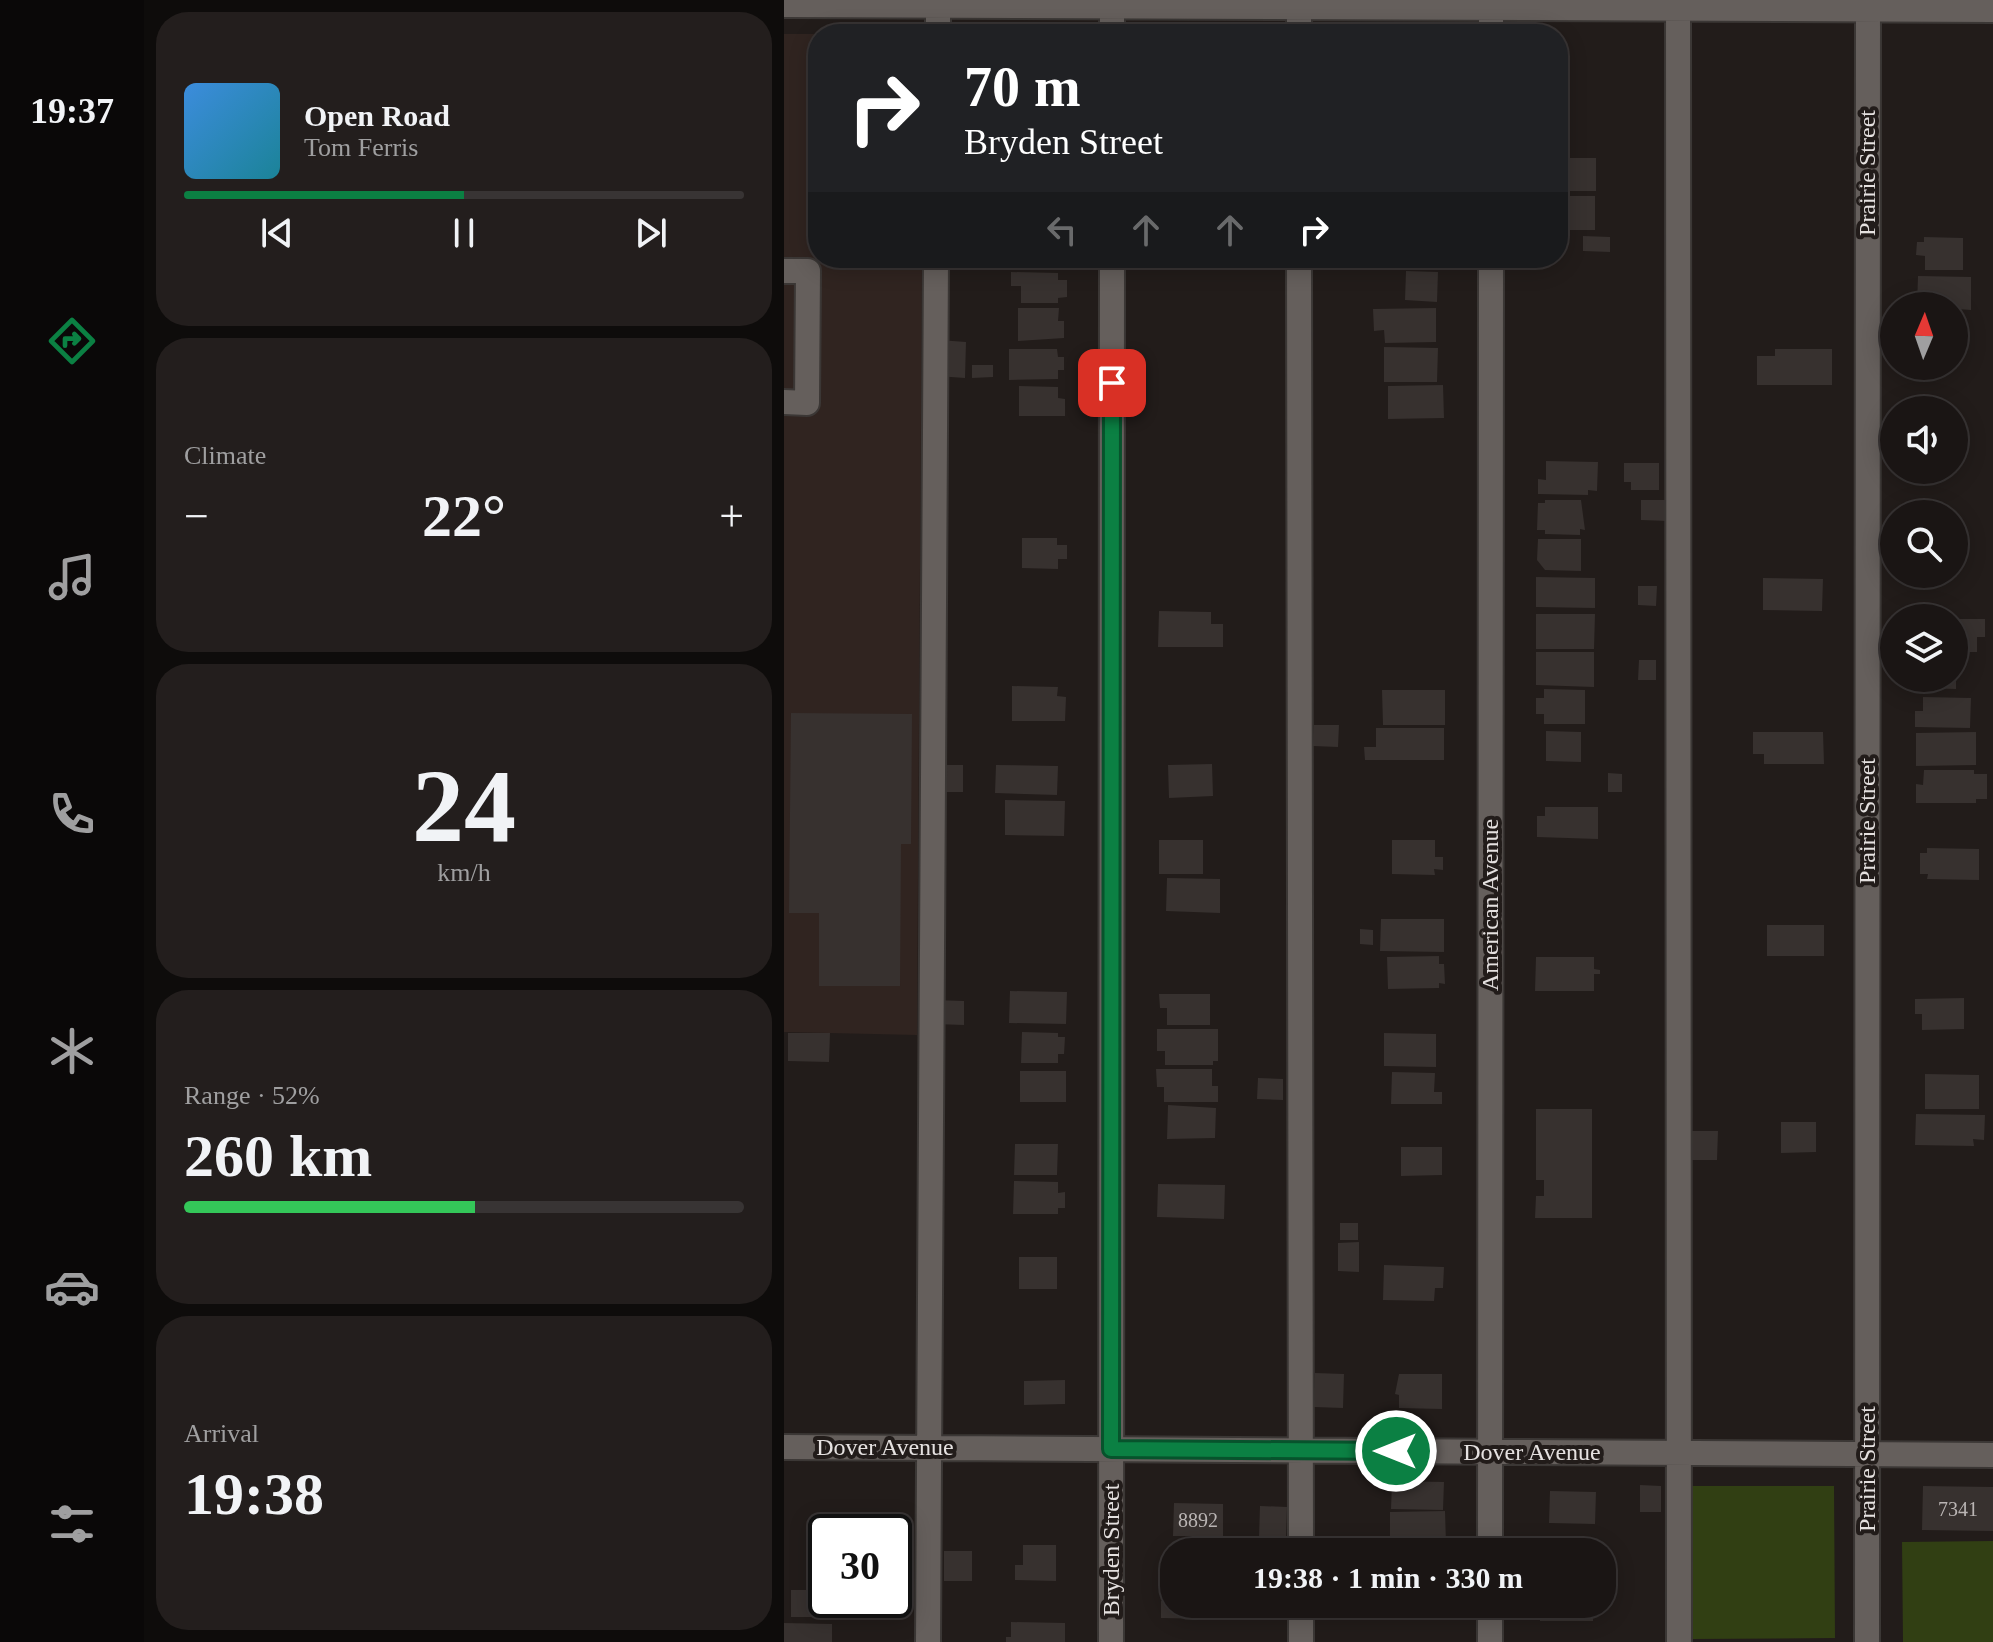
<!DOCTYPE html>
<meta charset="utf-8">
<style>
body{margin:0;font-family:"Times New Roman",serif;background:#231e1d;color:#f1f3f6;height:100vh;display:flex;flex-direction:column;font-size:30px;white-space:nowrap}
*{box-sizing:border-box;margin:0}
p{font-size:26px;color:#9f9fa0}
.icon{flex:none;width:44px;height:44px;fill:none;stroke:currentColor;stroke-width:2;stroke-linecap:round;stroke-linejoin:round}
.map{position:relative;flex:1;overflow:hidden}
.side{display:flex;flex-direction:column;gap:12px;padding:12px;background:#0e0c0b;width:640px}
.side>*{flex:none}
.banner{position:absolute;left:24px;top:24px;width:760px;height:244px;border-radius:32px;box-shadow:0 4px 20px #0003,0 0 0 2px #383434;background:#202124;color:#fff;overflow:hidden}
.needle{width:52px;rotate:2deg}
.fabs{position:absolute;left:1096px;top:292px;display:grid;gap:16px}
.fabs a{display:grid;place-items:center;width:88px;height:88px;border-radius:50%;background:#1a1514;box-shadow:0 4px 20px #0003,0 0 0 2px #383434;font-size:40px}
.speed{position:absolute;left:24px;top:1514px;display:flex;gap:16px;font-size:40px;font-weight:700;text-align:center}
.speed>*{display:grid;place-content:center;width:104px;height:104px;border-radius:50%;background:#1a1514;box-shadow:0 4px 20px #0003,0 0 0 2px #383434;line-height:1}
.speed .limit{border:4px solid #111;border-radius:12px;background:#fff;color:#111}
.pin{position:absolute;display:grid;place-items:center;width:68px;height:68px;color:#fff;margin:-34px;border-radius:16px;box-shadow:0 4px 12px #0006}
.me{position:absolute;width:88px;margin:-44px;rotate:270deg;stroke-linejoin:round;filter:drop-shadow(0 0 6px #0008)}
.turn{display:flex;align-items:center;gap:28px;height:168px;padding:0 24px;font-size:36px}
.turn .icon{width:104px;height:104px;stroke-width:2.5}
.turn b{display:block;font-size:56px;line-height:68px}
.lanes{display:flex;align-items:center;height:76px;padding:0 24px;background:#0003;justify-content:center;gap:40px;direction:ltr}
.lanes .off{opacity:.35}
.big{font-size:60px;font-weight:800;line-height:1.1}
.side .tile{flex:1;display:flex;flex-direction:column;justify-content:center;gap:12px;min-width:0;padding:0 28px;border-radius:32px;background:#231e1d}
.side .dial{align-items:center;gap:0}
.dial b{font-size:104px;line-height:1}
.song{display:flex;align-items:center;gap:24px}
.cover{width:96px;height:96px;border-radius:12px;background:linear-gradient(135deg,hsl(210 70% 55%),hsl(190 70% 35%))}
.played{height:8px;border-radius:4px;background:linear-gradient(90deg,#0b8043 50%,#383434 50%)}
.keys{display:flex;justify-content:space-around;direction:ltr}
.heat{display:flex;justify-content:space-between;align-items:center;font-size:44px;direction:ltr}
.charge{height:12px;border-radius:6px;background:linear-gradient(90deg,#34c759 52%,#383434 0)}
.trip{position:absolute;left:376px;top:1538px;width:456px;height:80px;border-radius:32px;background:#1a1514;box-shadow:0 4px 20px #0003,0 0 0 2px #383434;font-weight:800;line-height:80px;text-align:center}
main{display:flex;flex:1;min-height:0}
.tab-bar{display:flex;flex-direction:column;width:144px;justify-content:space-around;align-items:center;background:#0a0808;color:#9f9fa0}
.tab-bar .icon{width:56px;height:56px}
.tab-bar .current{color:#0b8043}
.tab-bar b{font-size:36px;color:#f1f3f6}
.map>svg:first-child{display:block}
</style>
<main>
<nav class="tab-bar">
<b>19:37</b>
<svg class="icon current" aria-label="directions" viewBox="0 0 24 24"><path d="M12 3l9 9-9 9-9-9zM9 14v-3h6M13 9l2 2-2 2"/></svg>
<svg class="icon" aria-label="music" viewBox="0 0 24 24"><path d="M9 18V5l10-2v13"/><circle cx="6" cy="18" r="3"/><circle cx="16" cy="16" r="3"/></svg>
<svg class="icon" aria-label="phone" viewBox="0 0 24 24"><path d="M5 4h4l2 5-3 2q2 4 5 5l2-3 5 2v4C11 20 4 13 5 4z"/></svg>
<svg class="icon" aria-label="climate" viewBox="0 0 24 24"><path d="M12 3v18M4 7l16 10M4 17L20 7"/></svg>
<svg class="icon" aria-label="car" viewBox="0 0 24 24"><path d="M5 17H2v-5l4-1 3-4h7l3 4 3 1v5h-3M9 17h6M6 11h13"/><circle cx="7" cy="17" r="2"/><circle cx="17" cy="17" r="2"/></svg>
<svg class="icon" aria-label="filters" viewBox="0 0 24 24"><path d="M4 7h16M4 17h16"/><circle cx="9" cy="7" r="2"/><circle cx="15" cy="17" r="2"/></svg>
</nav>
<section class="side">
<div class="tile">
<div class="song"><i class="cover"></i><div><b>Open Road</b><p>Tom Ferris</p></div></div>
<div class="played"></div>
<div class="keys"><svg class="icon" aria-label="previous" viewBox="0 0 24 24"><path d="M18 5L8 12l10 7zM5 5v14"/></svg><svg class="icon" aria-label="pause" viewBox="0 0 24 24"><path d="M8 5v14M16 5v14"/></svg><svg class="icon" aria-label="next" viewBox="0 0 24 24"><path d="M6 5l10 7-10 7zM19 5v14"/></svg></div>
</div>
<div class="tile"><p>Climate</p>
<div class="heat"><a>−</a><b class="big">22°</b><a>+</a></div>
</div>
<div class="tile dial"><b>24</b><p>km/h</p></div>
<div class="tile"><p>Range · 52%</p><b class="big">260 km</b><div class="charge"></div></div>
<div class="tile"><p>Arrival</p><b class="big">19:38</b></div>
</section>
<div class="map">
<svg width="1209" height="1642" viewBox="0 0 1209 1642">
<rect width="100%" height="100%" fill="#221c1a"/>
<path fill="#302420" d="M0,34H38H34V258H138L133,1035L0,1032Z"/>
<path fill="#313f13" d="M905,1486H1050L1051,1638L906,1639Z
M1209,1541V1642H1119L1118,1542Z"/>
<path fill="#37312f" d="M774,158H812V191H774Z
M774,196H811V230H774Z
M799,236L826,237V252L799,251Z
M1140,237L1179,238V270H1141V256L1132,255L1133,242H1140Z
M230,258H283V265H230Z
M373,258H427V265L373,264Z
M622,271L654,272L653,302L621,300Z
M227,272L274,273V280H283V297L274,298V303H237V286H227Z
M1134,276L1187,277V310L1133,306Z
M234,308H275L274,321H280V338L234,341Z
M652,308V342L601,343L600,330L590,331L589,309Z
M155,340L182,342L181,378L153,376Z
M600,347L654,348L653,382H600Z
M225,349H273L274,357H280V370H274V379L225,380Z
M991,349H1048V385H973V356H991Z
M188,365H209V377L188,378Z
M659,385L660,418L604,419V386Z
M235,386L274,387V398L281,399V416H235Z
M762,461L814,462L813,491L804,490V495L754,494V479L762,480Z
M840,463H875V490H847V482H840Z
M761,500H797L801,530L796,529V535L761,534V530H753L754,503H761Z
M857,500H885L884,521L857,520Z
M238,538H273V545H283V559H274V569L238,568Z
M754,539H797V571L761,570L753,560Z
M752,577L811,578V608L752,607Z
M979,578L1039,579L1038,611L979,610Z
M854,586H873L872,606L854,605Z
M375,611L427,612V624H439V647H374Z
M752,614H811L810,649H752Z
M1170,619H1201V637H1193V652H1170Z
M752,652H810V687L752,685Z
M855,660H872V680H854Z
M1140,678H1172V689L1140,688Z
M228,686L274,687L273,696L282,697L281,721H228Z
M760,689L801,690V724H760V714H752V698H760Z
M598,690H661V725H599Z
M1139,697L1187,698L1186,728L1131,727V711H1139Z
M7,713L128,714L127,844H117L116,986H35V913H5Z
M530,725H555L554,747L529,746Z
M592,728H660V760H581L580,747H592Z
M762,731L797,732V762L762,761Z
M969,732H1039L1040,764H980V754H969Z
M1192,732V765L1132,766V733Z
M428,764L429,796L385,798L384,765Z
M151,765H179V792H151Z
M212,765L274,766L273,795L211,793Z
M1140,770H1190V774H1203V799H1192V803H1132V784L1139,785Z
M824,773L838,774V792H824Z
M221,800L281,801L280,836L221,835Z
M761,807H814V839L753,837V816H761Z
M375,840H419V874H375Z
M608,840H651V857H659V870L650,869L651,875L608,874Z
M1143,848L1195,849V880L1143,879L1144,874H1136V853H1143Z
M383,878L436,879V913L382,911Z
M597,919H660V952L596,951Z
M983,925H1040V956H983Z
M576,929L589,930V945L576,944Z
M655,956V964H660L661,984L655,983V988L604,989L603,957Z
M752,957H810V969L816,970V974H810V991H751Z
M226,991L283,992L282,1024L225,1023Z
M375,994H426V1025H383V1008H376Z
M1180,998V1029L1138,1030V1014H1131V999Z
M150,1000L180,1001V1025L150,1024Z
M373,1029H434V1061H429V1065H381V1051H373Z
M238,1032L274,1033V1037H281L280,1054H274V1063H237Z
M4,1033H46L45,1062L4,1061Z
M600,1033L652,1034V1067L600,1066Z
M372,1069H428V1086H434V1102H380V1087H373Z
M236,1071H282V1102H236Z
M608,1072L651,1073L650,1092H658V1104H607Z
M1141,1074L1195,1075V1109H1141Z
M474,1078L499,1079V1100L473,1099Z
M384,1105L432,1108L431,1138L383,1139Z
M752,1109H808V1218H751L752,1196H760V1180H752Z
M1132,1114L1201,1115L1200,1140L1189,1139L1190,1146L1131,1145Z
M997,1122H1032V1152L997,1153Z
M907,1131H934L933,1160H907Z
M231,1144H274L273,1175H230Z
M617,1147H658V1175L617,1176Z
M230,1181L274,1182V1193L281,1192V1208H274V1214H229Z
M374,1184L441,1185L440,1219L373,1217Z
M556,1223H574V1240H556Z
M575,1242V1272L554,1271V1243Z
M235,1257H273V1289H235Z
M600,1265L660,1267L659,1288H651L650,1301L599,1300Z
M531,1373L560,1374L559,1408L530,1407Z
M615,1374H658V1409L615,1408V1395L611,1394Z
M281,1380V1404L240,1405V1381Z
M608,1481L660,1482L659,1510L607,1509Z
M856,1485L877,1486V1512H856Z
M1139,1486L1209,1487V1531L1138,1530Z
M766,1491L812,1492L811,1524L765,1523Z
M390,1503L439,1504V1536H389Z
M476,1506L503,1507L502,1539L475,1538Z
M661,1511L662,1543H606V1512Z
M239,1545H272V1581L231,1580V1565H239Z
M764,1546L798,1547V1552H764Z
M160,1551H188V1581H160Z
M383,1584H390V1604H430V1619L377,1618V1601H383Z
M7,1590H32V1617H7Z
M756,1604H809V1621H756Z
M227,1622L281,1623V1642H222V1637H227Z
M0,1623L48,1624V1642H0Z"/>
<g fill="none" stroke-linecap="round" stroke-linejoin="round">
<g stroke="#3b3735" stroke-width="28">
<path id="minor" d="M515,0V34
M894,0L895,1642
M0,5L1209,10
M154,34V0
M328,34V0
M707,34V0
M515,258L517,1552
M0,271H24L23,403L0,402
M0,1447L1209,1455
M706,1552L707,258
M517,1604V1642
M144,1642L152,258
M327,1642L328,258
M706,1642V1604
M1083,1642L1084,0"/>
</g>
<use href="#minor" stroke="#655f5c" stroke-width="24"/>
</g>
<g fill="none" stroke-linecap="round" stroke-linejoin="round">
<g stroke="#07532c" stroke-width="20">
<path id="route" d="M328,383L327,1449L612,1451"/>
</g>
<use href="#route" stroke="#0b8043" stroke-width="14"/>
</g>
<g text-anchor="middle" stroke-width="8" stroke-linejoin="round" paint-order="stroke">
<g font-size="20" fill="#bab5b4">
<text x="1174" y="1516">7341</text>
<text x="414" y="1527">8892</text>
</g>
<g font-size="24" fill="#e5e1e0" stroke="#221c1a">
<text transform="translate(1083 173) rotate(-90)" y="8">Prairie Street</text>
<text transform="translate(1083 821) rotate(-90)" y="8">Prairie Street</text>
<text transform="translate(706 905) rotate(-90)" y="8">American Avenue</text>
<text x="101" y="1455">Dover Avenue</text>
<text x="748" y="1460">Dover Avenue</text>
<text transform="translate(1083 1469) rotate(-90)" y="8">Prairie Street</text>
<text transform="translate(327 1550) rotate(-90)" y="8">Bryden Street</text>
</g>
</g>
</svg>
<div class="fabs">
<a><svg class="needle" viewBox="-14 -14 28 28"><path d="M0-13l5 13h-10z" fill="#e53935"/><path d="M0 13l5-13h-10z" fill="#9f9fa0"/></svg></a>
<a><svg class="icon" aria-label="sound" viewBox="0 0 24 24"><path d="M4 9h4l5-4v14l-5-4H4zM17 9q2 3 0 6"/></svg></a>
<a><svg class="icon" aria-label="search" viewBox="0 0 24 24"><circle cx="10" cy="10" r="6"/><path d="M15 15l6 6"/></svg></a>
<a><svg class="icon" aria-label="layers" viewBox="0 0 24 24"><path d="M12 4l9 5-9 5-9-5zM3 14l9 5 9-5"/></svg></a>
</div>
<div class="speed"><div class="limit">30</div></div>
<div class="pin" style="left:328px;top:383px;background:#d93025"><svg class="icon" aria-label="arrive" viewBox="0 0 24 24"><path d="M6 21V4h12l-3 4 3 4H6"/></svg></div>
<svg class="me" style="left:612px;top:1451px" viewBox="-20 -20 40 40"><circle r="17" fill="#0b8043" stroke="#fff" stroke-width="3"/><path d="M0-11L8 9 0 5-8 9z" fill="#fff"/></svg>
<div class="trip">19:38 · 1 min · 330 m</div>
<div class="banner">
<div class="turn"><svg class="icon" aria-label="right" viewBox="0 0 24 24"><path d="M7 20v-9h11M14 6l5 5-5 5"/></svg><div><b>70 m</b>Bryden Street</div></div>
<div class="lanes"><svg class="icon off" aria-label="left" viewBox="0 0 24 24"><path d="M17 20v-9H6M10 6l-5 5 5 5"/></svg><svg class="icon off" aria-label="ahead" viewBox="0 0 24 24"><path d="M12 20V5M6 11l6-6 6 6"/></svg><svg class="icon off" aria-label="ahead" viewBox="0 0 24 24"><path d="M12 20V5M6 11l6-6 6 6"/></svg><svg class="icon" aria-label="right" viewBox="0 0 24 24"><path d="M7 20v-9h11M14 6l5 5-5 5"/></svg></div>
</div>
</div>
</main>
